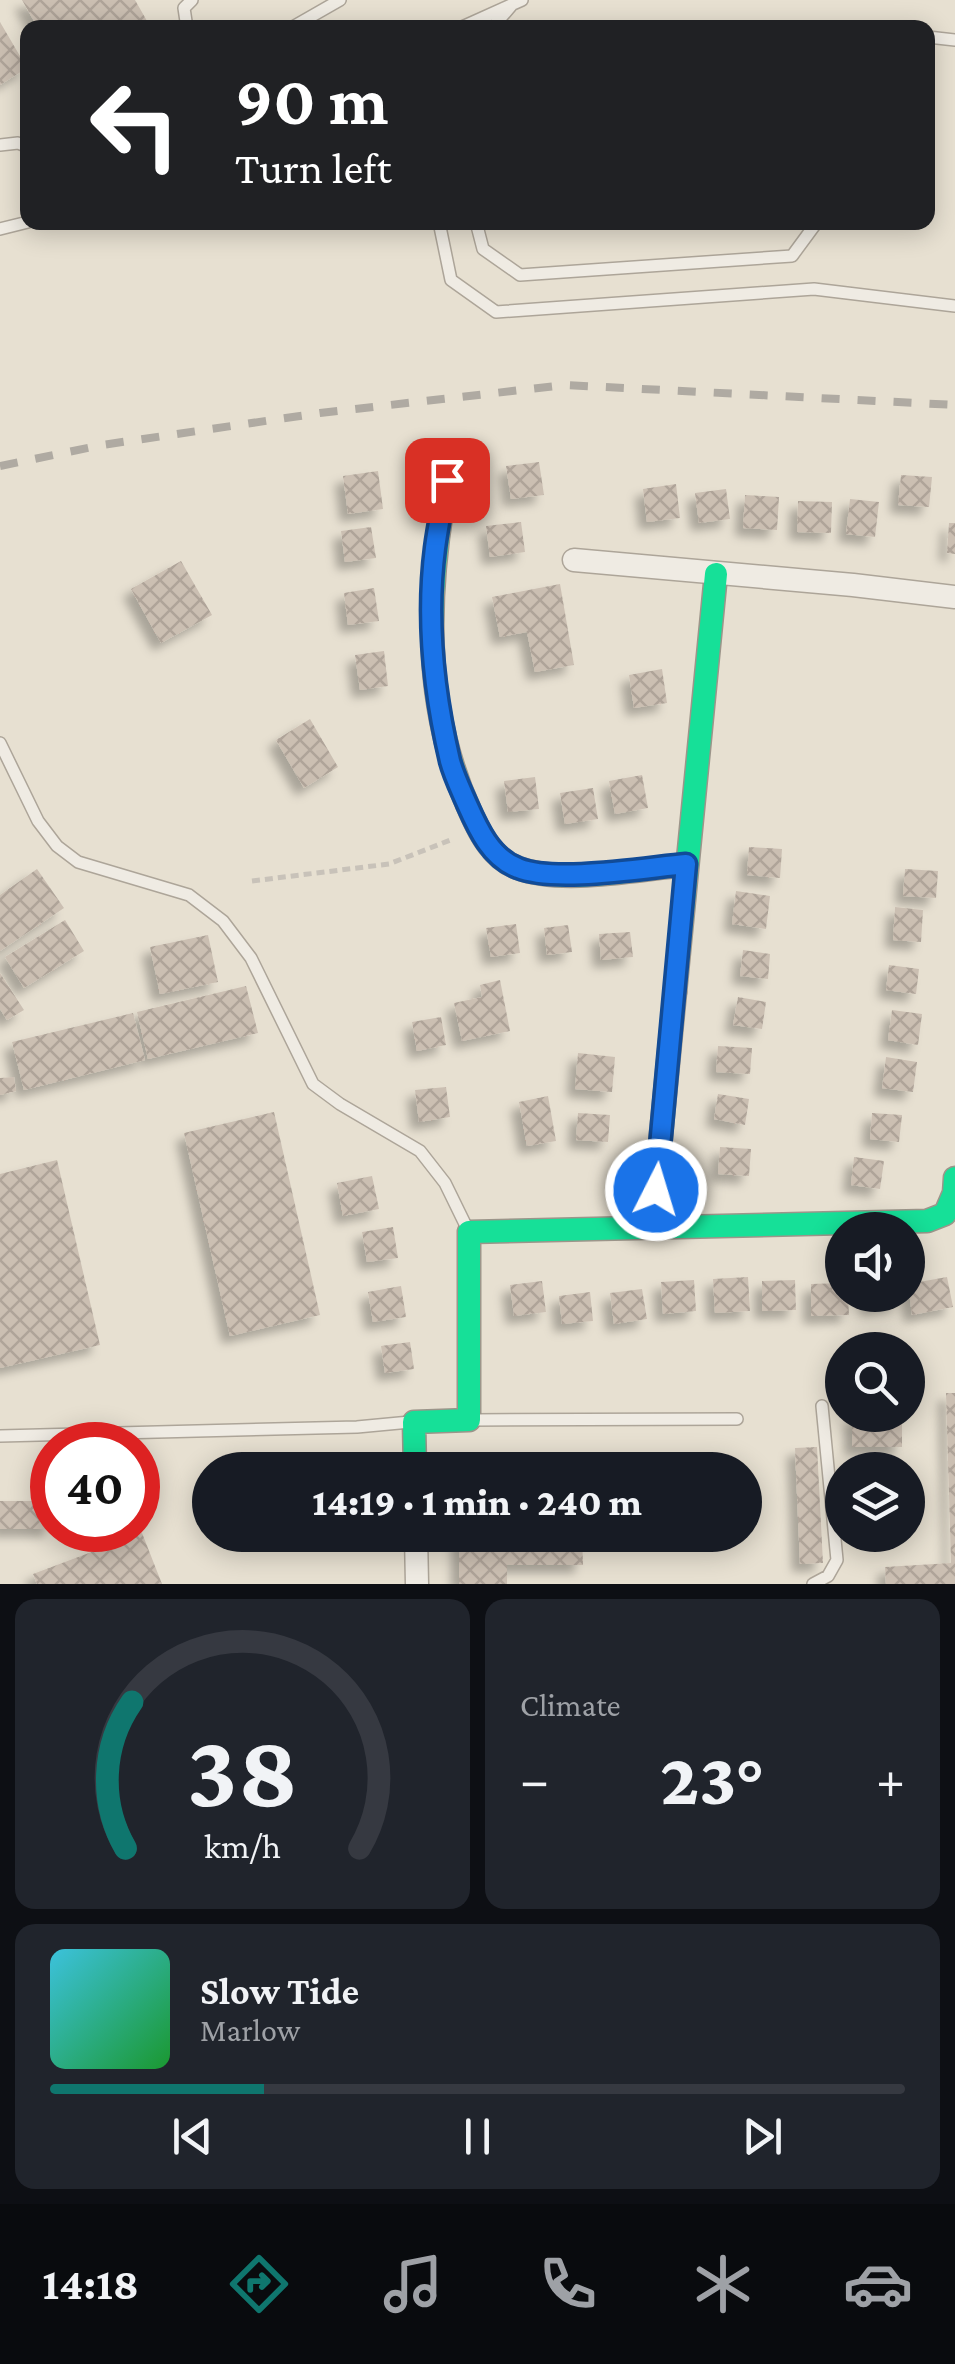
<!DOCTYPE html>
<meta charset="utf-8">
<style>
body{margin:0;font-family:"Crimson Pro",serif;background:#20242c;color:#f1f3f6;height:100vh;display:flex;flex-direction:column;font-size:38px;white-space:nowrap}
*{box-sizing:border-box;margin:0}
p{font-size:32px;color:#9ea1a6}
.icon{flex:none;width:55px;height:55px;fill:none;stroke:currentColor;stroke-width:2;stroke-linecap:round;stroke-linejoin:round}
.map{position:relative;height:1584px;overflow:hidden}
.panel{display:flex;flex-direction:column;gap:15px;padding:15px;background:#0d0f14;flex:1}
.panel>*{flex:none}
.banner{position:absolute;left:20px;top:20px;width:915px;height:210px;border-radius:20px;box-shadow:0 5px 25px #0003;background:#202124;color:#fff;overflow:hidden}
.fabs{position:absolute;left:825px;top:1212px;display:grid;gap:20px}
.fabs a{display:grid;place-items:center;width:100px;height:100px;border-radius:50%;background:#171b24;box-shadow:0 5px 25px #0003;font-size:50px}
.speed{position:absolute;left:30px;top:1422px;display:flex;gap:20px;font-size:50px;font-weight:700;text-align:center}
.speed>*{display:grid;place-content:center;width:130px;height:130px;border-radius:50%;background:#171b24;box-shadow:0 5px 25px #0003;line-height:1}
.speed .limit{border:15px solid #d22;background:#fff;color:#111}
.pin{position:absolute;display:grid;place-items:center;width:85px;height:85px;color:#fff;margin:-42px;border-radius:20px;box-shadow:0 5px 15px #0006}
.me{position:absolute;width:110px;margin:-55px;rotate:5deg;stroke-linejoin:round;filter:drop-shadow(0 0 8px #0008)}
.turn{display:flex;align-items:center;gap:35px;height:210px;padding:0 50px;font-size:45px}
.turn .icon{width:130px;height:130px;stroke-width:2.5}
.turn b{display:block;font-size:70px;line-height:85px}
.big{font-size:75px;font-weight:800;line-height:1.1}
.panel .card{flex:1;display:flex;flex-direction:column;justify-content:center;gap:15px;min-width:0;padding:0 35px;border-radius:20px;background:#20242c}
.panel .dial{align-items:center;gap:0}
.dial svg{height:260px;overflow:visible;fill:none;stroke:#363941;stroke-width:7;stroke-linecap:round;text-anchor:middle}
.dial text{fill:#f1f3f6;stroke:none}
.song{display:flex;align-items:center;gap:30px}
.cover{width:120px;height:120px;border-radius:15px;background:linear-gradient(135deg,hsl(190 70% 55%),hsl(130 70% 35%))}
.played{height:10px;border-radius:5px;background:linear-gradient(90deg,#0f766e 25%,#363941 25%)}
.keys{display:flex;justify-content:space-around;direction:ltr}
.heat{display:flex;justify-content:space-between;align-items:center;font-size:55px;direction:ltr}
.panel .tiles{flex:1;display:grid;gap:15px;grid-template-columns:1fr 1fr}
.card:last-child{grid-column:span 2}
.trip{position:absolute;left:192px;top:1452px;width:570px;height:100px;border-radius:50px;background:#171b24;box-shadow:0 5px 25px #0003;font-weight:800;line-height:100px;text-align:center}
.tab-bar{display:flex;height:160px;justify-content:space-around;align-items:center;background:#090b0e;color:#9ea1a6}
.tab-bar .icon{width:70px;height:70px}
.tab-bar .active{color:#0f766e}
.tab-bar b{font-size:45px;color:#f1f3f6}
.map>svg:first-child{display:block}
</style>
<div class="map">
<svg width="955" height="1584" viewBox="0 0 955 1584">
<defs>
<pattern id="building-cross-hatch" width="8" height="8" patternUnits="userSpaceOnUse" patternTransform="scale(2.5)"><rect width="8" height="8" fill="#cbbfb2"/><path d="M0 0l8 8M0 8l8-8" fill="none" stroke="#afa499"/></pattern>
<filter id="shadow"><feDropShadow dx="-8" dy="8" stdDeviation="5" flood-color="#0004"/></filter>
</defs>
<rect width="100%" height="100%" fill="#e7e0d1"/>
<path fill="url(#building-cross-hatch)" filter="url(#shadow)" d="M22,0H135L151,28H38Z
M0,22L27,68L0,85Z
M539,462L544,495L511,499L506,466Z
M378,471L383,509L348,514L343,476Z
M901,475L932,477L929,507L898,505Z
M676,484L680,518L647,522L643,489Z
M726,489L730,519L699,523L695,493Z
M745,495L779,497L777,530L743,528Z
M850,499L879,502L875,537L846,534Z
M798,501L832,502L831,533L797,532Z
M521,522L525,552L490,557L486,526Z
M949,523H955V554L947,553Z
M371,527L376,558L345,562L341,531Z
M181,561L212,615L161,643L131,589Z
M560,584L574,665L535,672L527,632L500,637L492,597Z
M374,588L379,621L348,625L344,593Z
M384,651L388,686L360,690L355,655Z
M662,669L667,703L634,708L629,675Z
M310,719L338,767L304,788L276,740Z
M642,775L648,808L615,814L609,781Z
M535,777L539,809L508,812L504,781Z
M593,788L598,819L565,824L560,793Z
M749,847L782,849L780,878L747,875Z
M37,869L64,908L0,951V895Z
M905,869L938,871L936,898L903,896Z
M736,891L770,896L766,929L732,924Z
M895,907L923,910L921,942L893,940Z
M65,920L84,951L24,988L5,957Z
M516,924L520,953L491,957L486,928Z
M568,925L572,952L547,955L544,928Z
M630,932L633,957L601,960L599,934Z
M208,935L218,982L160,994L150,947Z
M743,950L770,954L768,979L740,976Z
M889,965L919,969L916,994L886,990Z
M0,973L24,1010L7,1020L0,1009Z
M500,980L510,1031L462,1041L454,1003L482,997L480,985Z
M246,986L258,1033L148,1059L137,1012Z
M738,997L766,1002L762,1029L733,1025Z
M892,1010L922,1014L918,1045L888,1040Z
M133,1013L145,1060L24,1090L12,1042Z
M441,1017L446,1045L417,1051L412,1022Z
M718,1046L752,1048L750,1074L716,1072Z
M578,1053L615,1057L612,1092L575,1089Z
M886,1057L917,1062L913,1092L882,1088Z
M14,1077L16,1091L0,1095V1078Z
M446,1087L450,1117L419,1122L415,1090Z
M718,1094L749,1099L745,1125L714,1119Z
M548,1096L556,1141L527,1146L519,1102Z
M274,1112L320,1315L230,1336L184,1133Z
M578,1113L610,1115L608,1142L576,1140Z
M872,1113L902,1115L899,1142L870,1139Z
M720,1147L751,1149L749,1176L718,1174Z
M854,1157L884,1161L880,1189L851,1185Z
M57,1160L100,1345L0,1368V1174Z
M372,1176L379,1209L343,1216L337,1183Z
M393,1227L398,1258L367,1262L362,1232Z
M748,1277L750,1311L715,1313L713,1279Z
M947,1277L953,1307L912,1315L908,1284Z
M694,1280L696,1311L663,1314L661,1282Z
M795,1280L796,1310L762,1311V1281Z
M542,1281L546,1312L514,1316L510,1285Z
M842,1283V1295H848L849,1315L811,1316V1284Z
M401,1286L406,1317L373,1322L368,1292Z
M642,1289L647,1319L614,1324L610,1293Z
M590,1292L593,1321L562,1324L559,1296Z
M866,1295H897L899,1303L869,1308Z
M410,1342L414,1369L385,1373L381,1346Z
M946,1393H955V1584H886L885,1567L951,1563Z
M852,1415H902V1447H852Z
M817,1447L823,1563L800,1564L795,1448Z
M0,1501H52V1529H0Z
M142,1533L162,1584H37L33,1574Z
M459,1535H582L583,1565H507V1584H459Z"/>
<g fill="none" stroke-linecap="round" stroke-linejoin="round">
<g stroke="#ada599" stroke-width="14">
<path id="lane" d="M187,28L184,8L192,0
M291,28L340,0
M460,28L522,0
M492,28L511,6
M928,37L955,40
M0,145L18,143L28,147
M439,222L451,280L496,312L814,289L955,306
M476,222L483,249L520,275L792,256L817,222
M0,229L28,222
M0,743L38,821L57,846L78,862L189,895L223,921L251,958L313,1084L340,1104L420,1151L445,1183L467,1228
M473,1420L737,1419
M0,1436L357,1427L410,1422
M813,1584L828,1576L837,1560L822,1406"/>
</g>
<g stroke="#ada599" stroke-width="25">
<path id="street" d="M574,560L853,585L955,597
M416,1535L417,1584"/>
</g>
<g stroke="#9c958a" stroke-width="25">
<path id="fast" d="M447,480C426,592 422,705 470,811C480,834 493,859 518,868C563,885 638,869 686,865
M675,992L716,574
M415,1470L414,1422L469,1420V1232L927,1221L945,1214L954,1193L955,1178"/>
</g>
<g stroke="#9c958a" stroke-width="25">
<path id="jam" d="M652,1226L675,992"/>
</g>
<path stroke="#c8c2b9" stroke-width="5" stroke-dasharray="8 5" stroke-linecap="butt" d="M252,881L389,864L453,839"/>
<use href="#lane" stroke="#efebe3" stroke-width="11"/>
<use href="#street" stroke="#efebe3" stroke-width="22"/>
<use href="#fast" stroke="#16e098" stroke-width="22"/>
<use href="#jam" stroke="#f24e42" stroke-width="22"/>
<path stroke="#afaaa2" stroke-width="8" stroke-dasharray="18 18" stroke-linecap="butt" d="M0,466L102,445L320,413L565,385L955,405"/>
</g>
<g fill="none" stroke-linecap="round" stroke-linejoin="round">
<g stroke="#114b97" stroke-width="25">
<path id="route" d="M447,480C443,502 438,525 435,548C426,618 434,693 450,761C454,776 461,790 467,804C478,829 491,858 518,868C555,883 643,868 686,864L656,1190"/>
</g>
<use href="#route" stroke="#1a73e8" stroke-width="18"/>
</g>
</svg>
<div class="fabs">
<a><svg class="icon" aria-label="sound" viewBox="0 0 24 24"><path d="M4 9h4l5-4v14l-5-4H4zM17 9q2 3 0 6"/></svg></a>
<a><svg class="icon" aria-label="search" viewBox="0 0 24 24"><circle cx="10" cy="10" r="6"/><path d="M15 15l6 6"/></svg></a>
<a><svg class="icon" aria-label="layers" viewBox="0 0 24 24"><path d="M12 4l9 5-9 5-9-5zM3 14l9 5 9-5"/></svg></a>
</div>
<div class="speed"><div class="limit">40</div></div>
<div class="pin" style="left:447px;top:480px;background:#d93025"><svg class="icon" aria-label="arrive" viewBox="0 0 24 24"><path d="M6 21V4h12l-3 4 3 4H6"/></svg></div>
<svg class="me" style="left:656px;top:1190px" viewBox="-20 -20 40 40"><circle r="17" fill="#1a73e8" stroke="#fff" stroke-width="3"/><path d="M0-11L8 9 0 5-8 9z" fill="#fff"/></svg>
<div class="trip">14:19 · 1 min · 240 m</div>
<div class="banner">
<div class="turn"><svg class="icon" aria-label="left" viewBox="0 0 24 24"><path d="M17 20v-9H6M10 6l-5 5 5 5"/></svg><div><b>90 m</b>Turn left</div></div>
</div>
</div>
<section class="panel">
<div class="tiles">
<div class="card dial"><svg viewBox="0 0 100 80">
<path d="M14 69A42 42 0 1 1 86 69"/>
<path d="M14 69A42 42 0 0 1 16 24" stroke="#0f766e"/>
<text x="50" y="56" font-size="32" font-weight="700">38</text>
<text x="50" y="72" font-size="11">km/h</text>
</svg></div>
<div class="card"><p>Climate</p>
<div class="heat"><a>−</a><b class="big">23°</b><a>+</a></div>
</div>
<div class="card">
<div class="song"><i class="cover"></i><div><b>Slow Tide</b><p>Marlow</p></div></div>
<div class="played"></div>
<div class="keys"><svg class="icon" aria-label="previous" viewBox="0 0 24 24"><path d="M18 5L8 12l10 7zM5 5v14"/></svg><svg class="icon" aria-label="pause" viewBox="0 0 24 24"><path d="M8 5v14M16 5v14"/></svg><svg class="icon" aria-label="next" viewBox="0 0 24 24"><path d="M6 5l10 7-10 7zM19 5v14"/></svg></div>
</div>
</div>
</section>
<nav class="tab-bar">
<b>14:18</b>
<svg class="icon active" aria-label="directions" viewBox="0 0 24 24"><path d="M12 3l9 9-9 9-9-9zM9 14v-3h6M13 9l2 2-2 2"/></svg>
<svg class="icon" aria-label="music" viewBox="0 0 24 24"><path d="M9 18V5l10-2v13"/><circle cx="6" cy="18" r="3"/><circle cx="16" cy="16" r="3"/></svg>
<svg class="icon" aria-label="phone" viewBox="0 0 24 24"><path d="M5 4h4l2 5-3 2q2 4 5 5l2-3 5 2v4C11 20 4 13 5 4z"/></svg>
<svg class="icon" aria-label="climate" viewBox="0 0 24 24"><path d="M12 3v18M4 7l16 10M4 17L20 7"/></svg>
<svg class="icon" aria-label="car" viewBox="0 0 24 24"><path d="M5 17H2v-5l4-1 3-4h7l3 4 3 1v5h-3M9 17h6M6 11h13"/><circle cx="7" cy="17" r="2"/><circle cx="17" cy="17" r="2"/></svg>
</nav>
